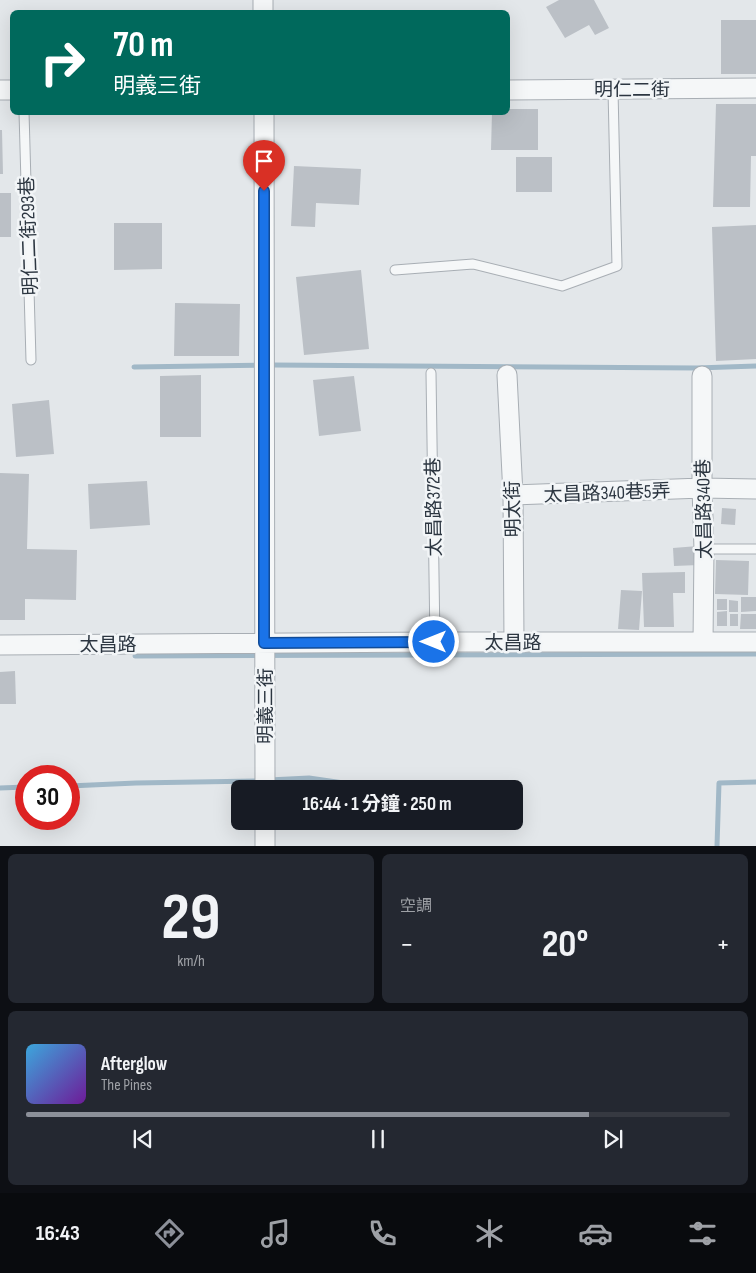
<!DOCTYPE html>
<html lang="zh-TW">
<meta charset="utf-8">
<style>
body{margin:0;font-family:"Sofia Sans Condensed","Noto Sans TC",sans-serif;background:#242831;color:#f1f3f6;height:100vh;display:flex;flex-direction:column;font-size:19px;white-space:nowrap}
*{box-sizing:border-box;margin:0}
p{font-size:16px;color:#9ea1a6}
.icon{flex:none;width:28px;height:28px;fill:none;stroke:currentColor;stroke-width:2;stroke-linecap:round;stroke-linejoin:round}
.map{position:relative;height:846px;overflow:hidden}
.side{display:flex;flex-direction:column;gap:8px;padding:8px;background:#0d0f14;flex:1}
.side>*{flex:none}
.top-card{position:absolute;left:10px;top:10px;width:500px;height:105px;border-radius:8px;box-shadow:0 5px 20px #0002;background:#00695c;color:#fff;overflow:hidden}
.speed{position:absolute;left:15px;top:765px;display:flex;gap:10px;font-size:25px;font-weight:700;text-align:center}
.speed>*{display:grid;place-content:center;width:65px;height:65px;border-radius:50%;background:#171b24;box-shadow:0 5px 20px #0002;line-height:1}
.speed .limit{border:8px solid #d22;background:#fff;color:#111}
.pin{position:absolute;display:grid;place-items:center;width:42px;height:42px;color:#fff;margin:-51px -21px;border-radius:50% 50% 50% 0;rotate:-45deg;box-shadow:0 0 5px #0007}
.pin .icon{rotate:45deg}
.me{position:absolute;width:55px;margin:-28px;rotate:270deg;stroke-linejoin:round;filter:drop-shadow(0 0 4px #0008)}
.turn{display:flex;align-items:center;gap:18px;height:105px;padding:0 20px;font-size:22px}
.turn .icon{width:65px;height:65px;stroke-width:2.5}
.turn b{display:block;font-size:35px;line-height:42px}
.big{font-size:38px;font-weight:700;line-height:1.1}
.side .widget{flex:1;display:flex;flex-direction:column;justify-content:center;gap:8px;min-width:0;padding:0 18px;border-radius:8px;background:#242831}
.side .dial{align-items:center;gap:0}
.dial b{font-size:65px;line-height:1}
.song{display:flex;align-items:center;gap:15px}
.cover{width:60px;height:60px;border-radius:8px;background:linear-gradient(135deg,hsl(200 70% 55%),hsl(280 70% 35%))}
.played{height:5px;border-radius:2px;background:linear-gradient(90deg,#8c9099 80%,#363941 80%)}
.keys{display:flex;justify-content:space-around;direction:ltr}
.heat{display:flex;justify-content:space-between;align-items:center;font-size:28px;direction:ltr}
.side .tiles{flex:1;display:grid;gap:8px;grid-template-columns:1fr 1fr}
.widget:last-child{grid-column:span 2}
.trip{position:absolute;left:231px;top:780px;width:292px;height:50px;border-radius:8px;background:#171b24;box-shadow:0 5px 20px #0002;font-weight:700;line-height:50px;text-align:center}
.tabs{display:flex;height:80px;justify-content:space-around;align-items:center;background:#090b0e;color:#9ea1a6}
.tabs .icon{width:35px;height:35px}
.tabs .current{color:#8c9099}
.tabs b{font-size:22px;color:#f1f3f6}
.map>svg:first-child{display:block}
</style>
<div class="map">
<svg width="756" height="846" viewBox="0 0 756 846">
<rect width="100%" height="100%" fill="#e3e7ea"/>
<g fill="none" stroke-linecap="round" stroke-linejoin="round">
<path stroke="#a1b8c7" stroke-width="5" d="M134,367L273,365L697,368L756,366
M135,656L756,654
M269,780L309,778L385,789
M69,786L136,783L261,781
M0,788L26,787
M717,846L719,783L756,782"/>
</g>
<path fill="#bbc0c6" d="M559,0H594L609,28L595,35L589,25L565,38L546,7Z
M721,20H756V74H721Z
M716,104H756V156H751L750,207H713Z
M508,109H538V150H491L492,112H508Z
M0,130H2L3,174H0Z
M516,157H552V192H516Z
M294,166L361,169L359,205L316,203L315,227L291,226Z
M0,193H11V237H0Z
M114,223H162V269L114,270Z
M756,225V359L716,361L712,227Z
M361,270L369,349L304,355L296,277Z
M175,303L240,304L239,356H174Z
M201,375V437H160V376Z
M354,376L361,431L319,436L313,380Z
M49,400L54,454L16,457L12,404Z
M0,473L29,474L27,549L77,550L76,600L25,599V620H0Z
M147,481L150,525L90,529L88,484Z
M722,508L736,509L735,525L721,524Z
M698,546L699,565L674,566L673,548Z
M716,560L749,561L748,595L715,594Z
M685,572V593H673L674,627H644L642,573Z
M621,590L642,591L639,630L618,629Z
M741,597H756V611L741,612Z
M717,599H727V610H717Z
M729,600L738,601V612H729Z
M727,611V626H717V612Z
M730,614H738V626H730Z
M741,614H756V629H740Z
M15,671L16,704H0V672Z"/>
<g fill="none" stroke-linecap="round" stroke-linejoin="round">
<g stroke="#a8aeb4" stroke-width="11">
<path id="service" d="M24,112L31,360
M395,270L473,264L562,286L617,266L613,90
M431,373L435,642
M704,549H756"/>
</g>
<g stroke="#a8aeb4" stroke-width="21">
<path id="minor" d="M263,0V12
M0,90H12
M508,90L756,88
M264,112L265,789
M507,375L513,495L514,642
M702,376V488L704,549L703,642
M513,495L702,488L756,489
M0,645L435,642H756
M265,821V846"/>
</g>
<use href="#service" stroke="#f5f7f8" stroke-width="9"/>
<use href="#minor" stroke="#f5f7f8" stroke-width="19"/>
</g>
<g fill="none" stroke-linecap="round" stroke-linejoin="round">
<g stroke="#114b97" stroke-width="12">
<path id="route" d="M264,191V643L434,642"/>
</g>
<use href="#route" stroke="#1a73e8" stroke-width="9"/>
</g>
<g text-anchor="middle" stroke-width="5" stroke-linejoin="round" paint-order="stroke">
<g font-size="19" fill="#2c3641" stroke="#f2f5f7">
<text x="632" y="96">明仁二街</text>
<text transform="translate(28 236) rotate(-92)" y="7">明仁二街293巷</text>
<text transform="translate(607 492) rotate(-2)" y="7">太昌路340巷5弄</text>
<text transform="translate(433 507) rotate(-91)" y="7">太昌路372巷</text>
<text transform="translate(512 509) rotate(-91)" y="7">明太街</text>
<text transform="translate(703 509) rotate(-91)" y="7">太昌路340巷</text>
<text x="513" y="649">太昌路</text>
<text x="108" y="651">太昌路</text>
<text transform="translate(265 706) rotate(-90)" y="7">明義三街</text>
</g>
</g>
</svg>
<div class="speed"><div class="limit">30</div></div>
<div class="pin" style="left:264px;top:191px;background:#d93025"><svg class="icon" aria-label="arrive" viewBox="0 0 24 24"><path d="M6 21V4h12l-3 4 3 4H6"/></svg></div>
<svg class="me" style="left:434px;top:642px" viewBox="-20 -20 40 40"><circle r="17" fill="#1a73e8" stroke="#fff" stroke-width="3"/><path d="M0-11L8 9 0 5-8 9z" fill="#fff"/></svg>
<div class="trip">16:44 · 1 分鐘 · 250 m</div>
<div class="top-card">
<div class="turn"><svg class="icon" aria-label="right" viewBox="0 0 24 24"><path d="M7 20v-9h11M14 6l5 5-5 5"/></svg><div><b>70 m</b>明義三街</div></div>
</div>
</div>
<section class="side">
<div class="tiles">
<div class="widget dial"><b>29</b><p>km/h</p></div>
<div class="widget"><p>空調</p>
<div class="heat"><a>−</a><b class="big">20°</b><a>+</a></div>
</div>
<div class="widget">
<div class="song"><i class="cover"></i><div><b>Afterglow</b><p>The Pines</p></div></div>
<div class="played"></div>
<div class="keys"><svg class="icon" aria-label="previous" viewBox="0 0 24 24"><path d="M18 5L8 12l10 7zM5 5v14"/></svg><svg class="icon" aria-label="pause" viewBox="0 0 24 24"><path d="M8 5v14M16 5v14"/></svg><svg class="icon" aria-label="next" viewBox="0 0 24 24"><path d="M6 5l10 7-10 7zM19 5v14"/></svg></div>
</div>
</div>
</section>
<nav class="tabs">
<b>16:43</b>
<svg class="icon current" aria-label="directions" viewBox="0 0 24 24"><path d="M12 3l9 9-9 9-9-9zM9 14v-3h6M13 9l2 2-2 2"/></svg>
<svg class="icon" aria-label="music" viewBox="0 0 24 24"><path d="M9 18V5l10-2v13"/><circle cx="6" cy="18" r="3"/><circle cx="16" cy="16" r="3"/></svg>
<svg class="icon" aria-label="phone" viewBox="0 0 24 24"><path d="M5 4h4l2 5-3 2q2 4 5 5l2-3 5 2v4C11 20 4 13 5 4z"/></svg>
<svg class="icon" aria-label="climate" viewBox="0 0 24 24"><path d="M12 3v18M4 7l16 10M4 17L20 7"/></svg>
<svg class="icon" aria-label="car" viewBox="0 0 24 24"><path d="M5 17H2v-5l4-1 3-4h7l3 4 3 1v5h-3M9 17h6M6 11h13"/><circle cx="7" cy="17" r="2"/><circle cx="17" cy="17" r="2"/></svg>
<svg class="icon" aria-label="filters" viewBox="0 0 24 24"><path d="M4 7h16M4 17h16"/><circle cx="9" cy="7" r="2"/><circle cx="15" cy="17" r="2"/></svg>
</nav>
